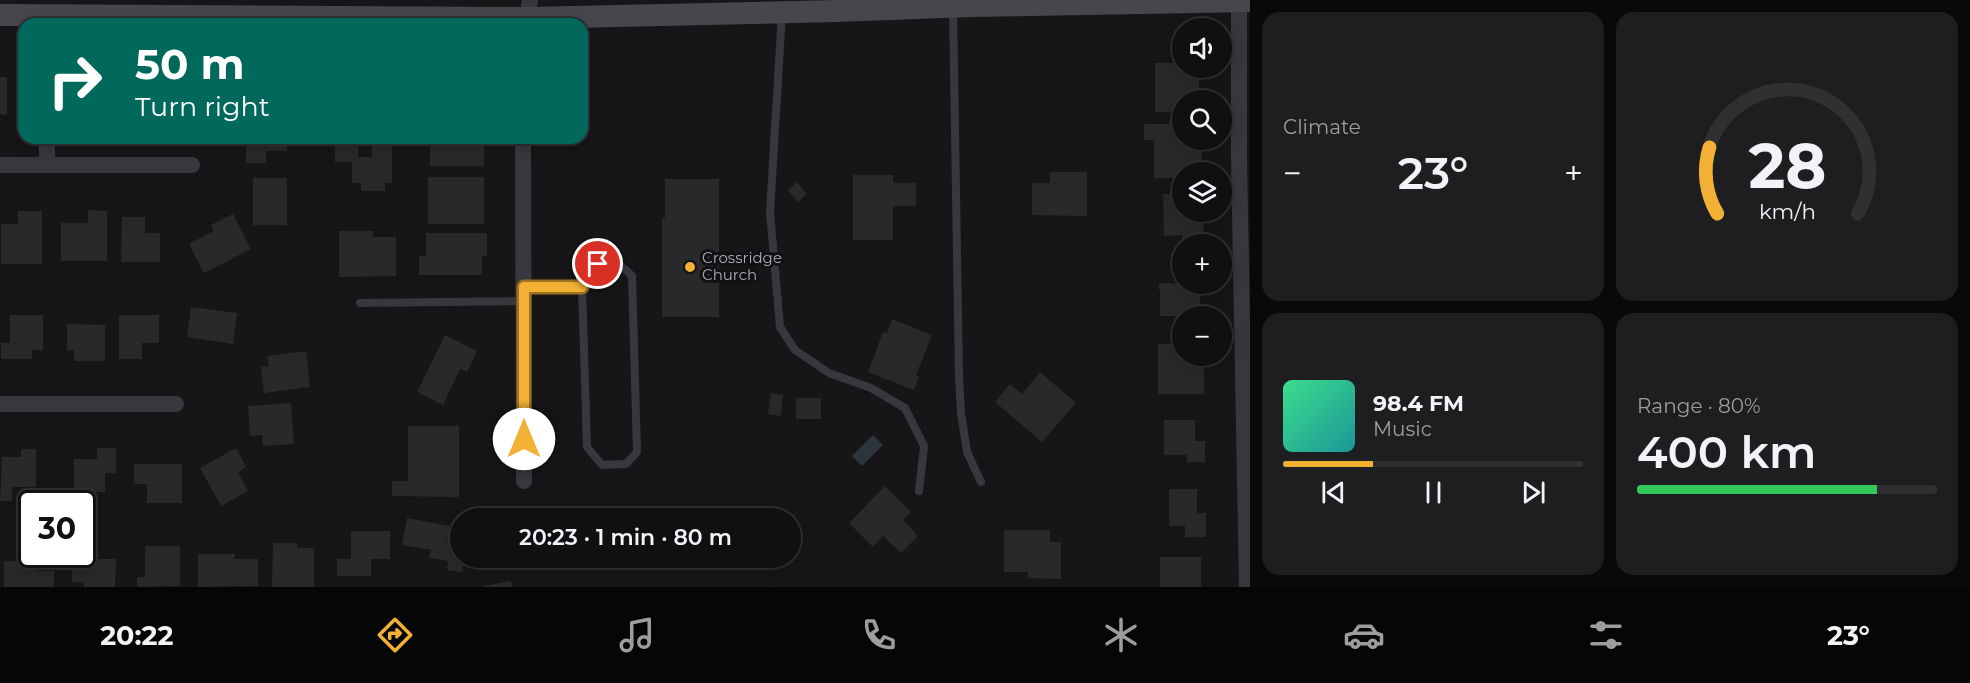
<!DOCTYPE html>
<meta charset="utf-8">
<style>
body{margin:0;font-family:Montserrat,sans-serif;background:#1e1e20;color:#f1f3f6;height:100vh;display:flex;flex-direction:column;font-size:22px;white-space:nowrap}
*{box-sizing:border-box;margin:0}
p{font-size:20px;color:#9c9d9f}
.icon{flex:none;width:33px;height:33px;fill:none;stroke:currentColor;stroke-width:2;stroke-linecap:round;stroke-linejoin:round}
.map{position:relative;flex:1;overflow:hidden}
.drawer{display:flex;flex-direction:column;gap:12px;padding:12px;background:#09090a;width:720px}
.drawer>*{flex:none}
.hud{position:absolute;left:18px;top:18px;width:570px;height:126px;border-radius:18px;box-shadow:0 3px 15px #0003,0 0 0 2px #303032;background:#00695c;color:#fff;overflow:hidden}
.buttons{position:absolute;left:1172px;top:18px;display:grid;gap:12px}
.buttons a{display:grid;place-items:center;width:60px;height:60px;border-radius:50%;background:#101012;box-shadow:0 3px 15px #0003,0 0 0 2px #303032;font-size:30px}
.speed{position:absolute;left:18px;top:490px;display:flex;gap:12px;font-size:30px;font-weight:700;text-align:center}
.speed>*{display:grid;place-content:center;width:78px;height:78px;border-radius:50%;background:#101012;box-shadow:0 3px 15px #0003,0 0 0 2px #303032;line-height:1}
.speed .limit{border:3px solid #111;border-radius:9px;background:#fff;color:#111}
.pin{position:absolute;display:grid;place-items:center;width:51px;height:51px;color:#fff;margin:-26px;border:3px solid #fff;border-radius:50%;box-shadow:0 2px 6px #0007}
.me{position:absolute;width:66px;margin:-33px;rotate:0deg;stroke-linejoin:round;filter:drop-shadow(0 0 4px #0008)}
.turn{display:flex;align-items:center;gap:21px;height:126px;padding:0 18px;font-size:27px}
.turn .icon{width:78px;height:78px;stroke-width:2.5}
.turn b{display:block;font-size:42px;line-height:51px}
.big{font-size:45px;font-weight:600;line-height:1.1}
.drawer .widget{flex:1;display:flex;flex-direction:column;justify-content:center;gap:9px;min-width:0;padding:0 21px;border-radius:18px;background:#1e1e20}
.drawer .dial{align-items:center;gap:0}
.dial svg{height:156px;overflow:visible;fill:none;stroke:#303032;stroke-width:7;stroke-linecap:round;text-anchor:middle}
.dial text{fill:#f1f3f6;stroke:none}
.song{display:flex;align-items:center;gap:18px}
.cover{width:72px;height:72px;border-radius:9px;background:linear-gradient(135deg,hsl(150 70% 55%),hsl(180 70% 35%))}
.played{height:6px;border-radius:3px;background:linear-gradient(90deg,#f2b134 30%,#303032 30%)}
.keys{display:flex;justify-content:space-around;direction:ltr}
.heat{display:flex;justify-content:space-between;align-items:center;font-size:33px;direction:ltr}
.charge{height:9px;border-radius:4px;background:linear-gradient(90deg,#34c759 80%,#303032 0)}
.drawer .tiles{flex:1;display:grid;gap:12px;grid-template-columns:repeat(2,1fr)}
.trip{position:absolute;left:450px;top:508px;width:351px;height:60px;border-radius:30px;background:#101012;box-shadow:0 3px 15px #0003,0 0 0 2px #303032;font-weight:600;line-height:60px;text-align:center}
.tab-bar{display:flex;height:96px;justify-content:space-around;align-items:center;background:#060607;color:#9c9d9f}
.tab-bar .icon{width:42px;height:42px}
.tab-bar .on{color:#f2b134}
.tab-bar b{font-size:27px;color:#f1f3f6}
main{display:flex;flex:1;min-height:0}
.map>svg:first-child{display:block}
</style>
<main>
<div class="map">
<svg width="1250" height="587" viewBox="0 0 1250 587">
<rect width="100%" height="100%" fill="#161618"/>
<path fill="#2c353c" d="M873,435L883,445L862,466L852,456Z"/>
<path fill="#29292c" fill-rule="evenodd" d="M1155,63H1182V68H1199V100H1182V112H1155Z
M0,77H7V115L0,114Z
M1169,121H1182V140H1194V147H1202V172H1182V178H1154V140H1144V124H1169Z
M251,138H287V151H266V163H246V141H251Z
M335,138H392V183H385V191H361V183H352V162H335ZM358,142H372V157H358Z
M430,138H484V166H430Z
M1050,172H1087V216L1032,215V183H1050Z
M853,175H893V183H916V206H893V240H853Z
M428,177H484V224H428Z
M253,178H287V225H253Z
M665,179H719V317H662V218H665Z
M797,182L807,194L798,202L788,190Z
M1163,194H1182V212H1203L1204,244H1182V235L1164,236Z
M88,210L107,211V261H61V223H88Z
M18,211H42V264H1V224H18Z
M233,214L251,249L204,273L189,244L214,231L211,225Z
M122,217H145V233H160V262H121Z
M339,231H373V237H396V276L339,277Z
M426,233H487V256H482V275H419V256H426Z
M1159,283L1200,284V316H1182V331H1176V316H1160V289H1158Z
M191,307L237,313L233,344L187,337Z
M10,315H43V350H32V359H1V343H10Z
M119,315H159V343H142V359H119Z
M892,319L932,335L916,375L919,377L914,390L868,372L883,332L887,333Z
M67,324L105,325V361H74V350H67Z
M445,335L477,351L467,372L460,369L443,405L417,392Z
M1158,344H1182V356H1192V364H1204V394H1158Z
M306,351L310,387L264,393L261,367L269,366L267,356Z
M1040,372L1076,403L1042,442L995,402L1010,384L1022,394Z
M771,393L783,395L781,416L768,414Z
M796,398H821V419H796Z
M291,403L294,444L263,446L262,435L250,436L248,406Z
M1164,420H1195V441H1205V462H1187V455H1164Z
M408,426H459V497L392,496V481H408Z
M97,448H116V473H105V492H74V459H97Z
M236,448L246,467L238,472L248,491L221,506L200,468Z
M21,449H36V487H12V501H0L2,457H21Z
M134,464H182V503H147V484H134Z
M885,486L911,512L903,520L918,536L901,553L883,536L873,547L849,523Z
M1169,489H1197V513H1206V537H1185V526H1169Z
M407,518L460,528V558H465L462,572L447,570L448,561L429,558L431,550L402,545Z
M1004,530H1050V542H1061V579L1028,578V572H1004Z
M351,531H390V559H371V576H337V559H351Z
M273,543H297V548H314V587H272Z
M145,546H180V586L137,587V577H145Z
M198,554H235L234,559H258V586L198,587Z
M1160,557H1201V587H1160Z
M72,559H116L115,587H84V582H72Z
M4,561H37V571H54V587H4Z
M511,581L512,587H483V586Z"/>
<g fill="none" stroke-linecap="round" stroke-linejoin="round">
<path stroke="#37383d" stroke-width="8" d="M953,7L959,377L961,413L967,452L981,482
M782,13L770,212L780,327L795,350L829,373L871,388L905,408L924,446L919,491
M524,287H582L585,271C605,260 616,258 632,276L637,452L626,464L602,465L587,447L582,287
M360,303L524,301"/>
<path stroke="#37383d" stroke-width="16" d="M1239,1V159L1247,587
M526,24L530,0
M523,138L524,481
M0,165H192
M47,165V138
M0,404H176"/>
<path stroke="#45474d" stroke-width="22" d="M0,15L527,18L836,11L970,6L1250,1"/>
</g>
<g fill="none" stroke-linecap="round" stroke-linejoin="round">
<g stroke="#9d7322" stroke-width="15">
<path id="route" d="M524,439V287H582L585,271L598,264"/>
</g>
<use href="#route" stroke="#f2b134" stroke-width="10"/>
</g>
<circle fill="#f2b134" stroke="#111113" stroke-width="2" cx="690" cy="267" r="6"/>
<g text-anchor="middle" stroke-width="6" stroke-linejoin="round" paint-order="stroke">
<g font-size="15" fill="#a8adb8" stroke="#111113" text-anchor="start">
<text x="702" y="263">Crossridge<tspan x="702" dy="17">Church</tspan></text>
</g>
</g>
</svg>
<div class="buttons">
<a><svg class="icon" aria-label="sound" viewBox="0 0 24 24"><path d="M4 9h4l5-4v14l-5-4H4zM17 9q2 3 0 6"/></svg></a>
<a><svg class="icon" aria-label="search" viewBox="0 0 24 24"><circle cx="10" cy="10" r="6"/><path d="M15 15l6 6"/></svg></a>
<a><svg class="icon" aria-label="layers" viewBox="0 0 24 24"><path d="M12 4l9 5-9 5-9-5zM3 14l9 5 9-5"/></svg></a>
<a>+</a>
<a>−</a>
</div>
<div class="speed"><div class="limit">30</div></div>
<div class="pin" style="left:598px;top:264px;background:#d93025"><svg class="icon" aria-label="arrive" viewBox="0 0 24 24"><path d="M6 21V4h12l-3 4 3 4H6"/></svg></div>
<svg class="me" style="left:524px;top:439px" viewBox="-20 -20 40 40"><circle r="19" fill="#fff"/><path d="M0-13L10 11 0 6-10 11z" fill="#f2b134"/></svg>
<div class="trip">20:23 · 1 min · 80 m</div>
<div class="hud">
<div class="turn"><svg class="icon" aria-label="right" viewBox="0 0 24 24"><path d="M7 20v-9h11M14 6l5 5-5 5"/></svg><div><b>50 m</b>Turn right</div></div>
</div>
</div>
<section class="drawer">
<div class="tiles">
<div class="widget"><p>Climate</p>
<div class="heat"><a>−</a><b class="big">23°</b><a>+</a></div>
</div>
<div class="widget dial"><svg viewBox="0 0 100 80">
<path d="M14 69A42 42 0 1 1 86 69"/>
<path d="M14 69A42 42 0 0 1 10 35" stroke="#f2b134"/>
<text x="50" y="56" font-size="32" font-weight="700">28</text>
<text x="50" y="72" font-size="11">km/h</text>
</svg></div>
<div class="widget">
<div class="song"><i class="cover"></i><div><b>98.4 FM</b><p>Music</p></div></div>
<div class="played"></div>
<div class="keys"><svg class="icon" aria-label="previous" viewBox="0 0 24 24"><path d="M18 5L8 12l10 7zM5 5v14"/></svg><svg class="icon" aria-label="pause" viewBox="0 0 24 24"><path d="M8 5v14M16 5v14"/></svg><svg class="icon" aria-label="next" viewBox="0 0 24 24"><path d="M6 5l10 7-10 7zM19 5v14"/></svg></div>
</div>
<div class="widget"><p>Range · 80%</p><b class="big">400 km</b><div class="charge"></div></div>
</div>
</section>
</main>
<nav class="tab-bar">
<b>20:22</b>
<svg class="icon on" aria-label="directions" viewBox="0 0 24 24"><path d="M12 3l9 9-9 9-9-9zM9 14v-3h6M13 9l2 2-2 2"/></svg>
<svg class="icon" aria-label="music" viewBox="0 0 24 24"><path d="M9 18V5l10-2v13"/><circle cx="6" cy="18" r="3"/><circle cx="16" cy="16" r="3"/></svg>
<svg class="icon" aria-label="phone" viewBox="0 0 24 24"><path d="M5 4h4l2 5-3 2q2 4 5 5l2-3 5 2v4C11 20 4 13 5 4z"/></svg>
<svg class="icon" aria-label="climate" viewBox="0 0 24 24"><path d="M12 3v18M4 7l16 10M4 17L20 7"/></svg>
<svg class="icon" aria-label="car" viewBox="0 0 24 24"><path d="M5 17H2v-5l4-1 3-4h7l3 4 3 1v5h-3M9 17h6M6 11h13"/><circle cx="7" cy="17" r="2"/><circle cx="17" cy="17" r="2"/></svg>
<svg class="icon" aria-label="filters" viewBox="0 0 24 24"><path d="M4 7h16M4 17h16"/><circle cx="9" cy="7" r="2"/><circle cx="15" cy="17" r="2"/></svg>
<b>23°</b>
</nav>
